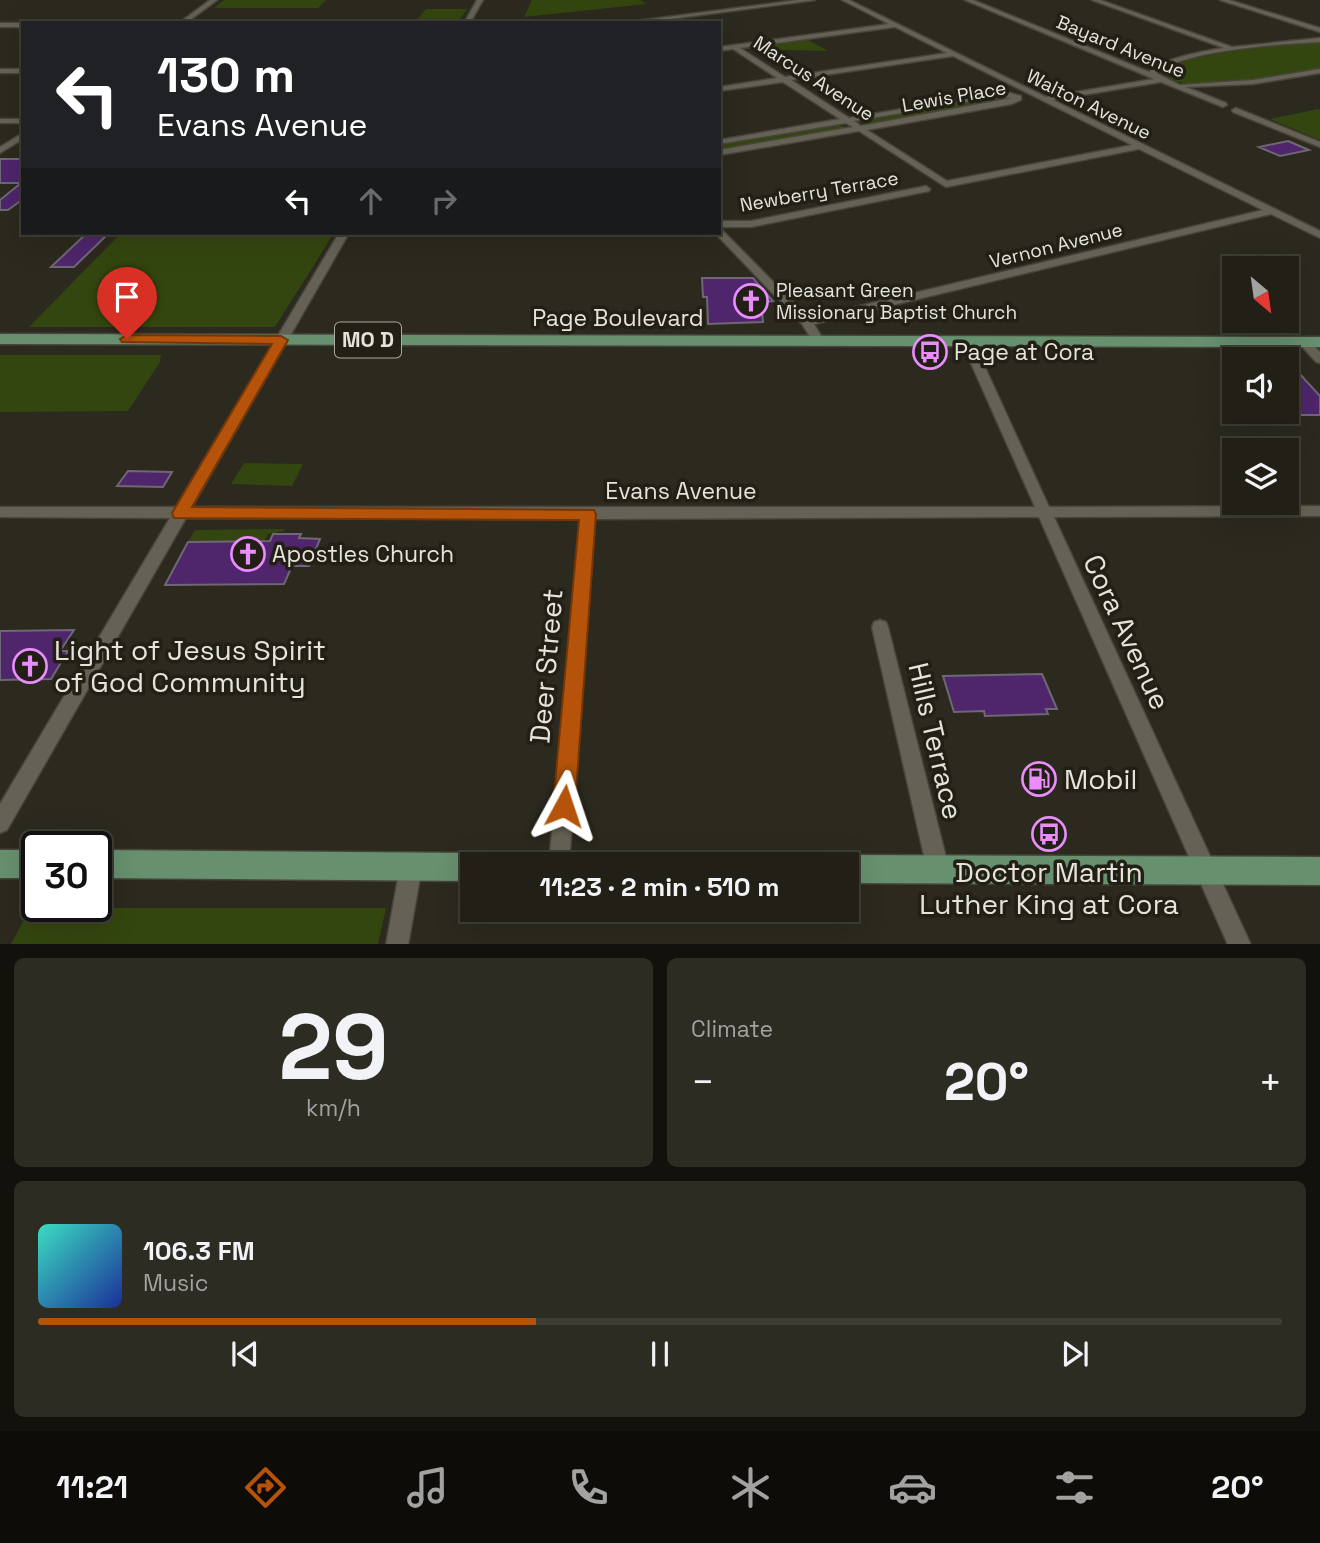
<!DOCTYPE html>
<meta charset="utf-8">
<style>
body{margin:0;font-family:"Space Grotesk",sans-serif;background:#2d2c23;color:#f1f3f6;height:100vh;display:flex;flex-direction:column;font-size:26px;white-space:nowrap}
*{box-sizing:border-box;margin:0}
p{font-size:23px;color:#a2a2a1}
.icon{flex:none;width:38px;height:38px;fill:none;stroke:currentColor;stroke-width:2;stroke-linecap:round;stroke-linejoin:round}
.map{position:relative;height:944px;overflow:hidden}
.side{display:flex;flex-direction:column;gap:14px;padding:14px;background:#12110c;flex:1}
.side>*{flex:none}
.guide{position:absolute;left:21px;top:21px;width:700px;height:214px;border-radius:0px;box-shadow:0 7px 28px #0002,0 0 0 2px #3e3d35;background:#202124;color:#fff;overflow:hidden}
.needle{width:46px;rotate:151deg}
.buttons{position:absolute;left:1222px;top:256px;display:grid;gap:14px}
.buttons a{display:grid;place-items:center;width:77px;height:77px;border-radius:0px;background:#211f16;box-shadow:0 7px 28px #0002,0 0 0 2px #3e3d35;font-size:35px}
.speed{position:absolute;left:21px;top:831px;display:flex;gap:14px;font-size:35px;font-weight:700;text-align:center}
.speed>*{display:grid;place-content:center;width:91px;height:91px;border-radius:50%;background:#211f16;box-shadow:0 7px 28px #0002,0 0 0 2px #3e3d35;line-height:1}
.speed .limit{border:4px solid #111;border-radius:10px;background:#fff;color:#111}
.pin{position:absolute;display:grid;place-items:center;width:60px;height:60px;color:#fff;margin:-72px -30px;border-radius:50% 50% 50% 0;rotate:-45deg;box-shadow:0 0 7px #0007}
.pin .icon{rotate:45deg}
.me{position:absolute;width:77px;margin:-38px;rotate:5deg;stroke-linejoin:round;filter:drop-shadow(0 0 5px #0008)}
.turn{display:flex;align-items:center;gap:24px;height:147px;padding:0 21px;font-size:32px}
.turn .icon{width:91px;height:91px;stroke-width:2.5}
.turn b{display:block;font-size:49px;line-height:60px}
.lanes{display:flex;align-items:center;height:66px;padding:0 21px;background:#0003;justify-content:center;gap:35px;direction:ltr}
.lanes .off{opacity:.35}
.big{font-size:52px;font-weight:700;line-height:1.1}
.side .tile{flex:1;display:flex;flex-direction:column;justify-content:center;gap:10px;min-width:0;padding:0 24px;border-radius:10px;background:#2d2c23}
.side .dial{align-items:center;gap:0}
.dial b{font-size:91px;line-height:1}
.song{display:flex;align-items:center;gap:21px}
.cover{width:84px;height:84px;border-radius:10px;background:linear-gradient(135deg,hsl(170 70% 55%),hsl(230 70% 35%))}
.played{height:7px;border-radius:4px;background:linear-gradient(90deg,#b45309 40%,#3e3d35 40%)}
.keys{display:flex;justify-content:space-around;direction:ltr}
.heat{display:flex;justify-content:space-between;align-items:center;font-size:38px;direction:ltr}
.side .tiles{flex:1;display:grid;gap:14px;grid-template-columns:1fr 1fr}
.tile:last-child{grid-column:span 2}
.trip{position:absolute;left:460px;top:852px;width:399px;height:70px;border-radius:0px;background:#211f16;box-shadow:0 7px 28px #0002,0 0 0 2px #3e3d35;font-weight:700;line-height:70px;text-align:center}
.tab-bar{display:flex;height:112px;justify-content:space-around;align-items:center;background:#0d0c09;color:#a2a2a1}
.tab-bar .icon{width:49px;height:49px}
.tab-bar .active{color:#b45309}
.tab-bar b{font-size:32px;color:#f1f3f6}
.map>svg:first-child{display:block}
</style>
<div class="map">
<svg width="1320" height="945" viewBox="0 0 1320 945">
<rect width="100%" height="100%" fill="#2c291e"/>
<path fill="#34460f" d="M224,0H326L318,8H214Z
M532,0H640L646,4L524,17Z
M426,9H467L459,21L415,22Z
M808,40L828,51L745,49V48Z
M1320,41V69C1282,77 1191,97 1158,74C1173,54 1291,44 1320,41Z
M997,97H1013L867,125L860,121Z
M1320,110V140L1270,119L1318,109Z
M837,124L846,128L719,151V144Z
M121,233H334L275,327H29Z
M0,355H161L160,362L128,411L0,412Z
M244,463L303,464L292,486L231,484Z
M285,529L284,531L268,534L264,541L188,542L195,530Z
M30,908H386L378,944H11Z"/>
<path fill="#4f256c" stroke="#6e6874" stroke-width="2" d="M1288,141L1309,150L1280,156L1259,147Z
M0,159H23V199L8,210H0V200L21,183H0Z
M87,233H109L74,267H51Z
M702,278H753L773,301L761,303L763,322L708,324L707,297H703Z
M1286,372H1298L1320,396V415H1293L1286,407Z
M128,471L172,472L163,487L117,486Z
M273,534H301L299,538L320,539L309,566H292L284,584L165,585L188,542L270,541Z
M74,630L60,651H68L51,679L0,680V631Z
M1042,674L1057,709H1046L1048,714L985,716L984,711L954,712L943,676Z"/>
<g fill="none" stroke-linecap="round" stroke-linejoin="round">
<g stroke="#47443b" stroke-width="3">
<path id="minor" d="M210,0H217L186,23H179Z
M477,0H483L470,23H464Z
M798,0H815L640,23H620Z
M842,0H849L1046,97L1154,79L965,0H973L1149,72C1163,58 1204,51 1224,48L1092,0H1100L1232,47L1320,38V42C1281,44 1185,50 1156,73L1180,85L1253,80L1320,69V73L1253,84L1186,87L1226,103L1227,105L1223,107L1161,82L1053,100L1320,231V238L1271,214L814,324L824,341L822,343H814L802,324L715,233H719V229L722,230L809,318L1263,210L1139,149L946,187L859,131L719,155V150L853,127L846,123L719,144V140L840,119L783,82L719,91V87L777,78L733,49L719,51V47L889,24ZM895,27L947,53L785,77L740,48ZM953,56L1132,145L947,181L867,130L1012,104L1021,100V96L1010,93H996L849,118L791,80ZM996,97L1012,98L861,126L854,121Z
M1220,0H1229L1320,28V32Z
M0,23H23V27H0Z
M0,69H23V73H0Z
M1236,108L1320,142V147L1233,112L1232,110Z
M0,119H23V123H0Z
M23,133V139L0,153V147Z
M926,186L930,189L929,191L751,227H719V221H751Z
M339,233H349L192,507H1035L961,341L967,337L973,341L1049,507L1320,506V516L1054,517L1251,945H1228L1039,517L595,519L569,864H549L580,519L186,518L7,830L0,833V804L170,518L0,517V507H176Z
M1304,338L1308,340L1320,352V363L1316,362L1298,342Z
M880,620L886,622L888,627L949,869L945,876L938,880L931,876L927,869L872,627L874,622Z
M411,856L418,860L422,867L408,945H386L400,867L404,860Z"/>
</g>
<g stroke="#47443b" stroke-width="3">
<path id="major" d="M0,334L1320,337V347L0,344Z
M0,850H37V878H0Z
M96,850L472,853L482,857L485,864H472V881L96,878Z
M847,855L1320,857V885L847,883V864H834L837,859Z"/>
</g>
<use href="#minor" fill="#656255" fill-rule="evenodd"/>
<use href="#major" fill="#67906f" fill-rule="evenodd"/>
</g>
<path fill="#b45309" stroke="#753606" stroke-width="2" d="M127,335L281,336L288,340L192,507L594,510L596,514L575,806L572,813L564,817L556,813L553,806L579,520L174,518L172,513L272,344L122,342L120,339Z"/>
<defs>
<g id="church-ring" transform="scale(1.75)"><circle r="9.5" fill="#222015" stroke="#e98dfd" stroke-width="1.5"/><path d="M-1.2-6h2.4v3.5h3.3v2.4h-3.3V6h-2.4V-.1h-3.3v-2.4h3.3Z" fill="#e98dfd"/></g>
<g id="bus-ring" transform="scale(1.75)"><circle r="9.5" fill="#222015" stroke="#e98dfd" stroke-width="1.5"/><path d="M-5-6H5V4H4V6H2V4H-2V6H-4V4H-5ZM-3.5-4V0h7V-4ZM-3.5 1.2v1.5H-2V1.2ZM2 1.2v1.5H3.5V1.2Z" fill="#e98dfd"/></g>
<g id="fuel-ring" transform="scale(1.75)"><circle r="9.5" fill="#222015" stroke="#e98dfd" stroke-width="1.5"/><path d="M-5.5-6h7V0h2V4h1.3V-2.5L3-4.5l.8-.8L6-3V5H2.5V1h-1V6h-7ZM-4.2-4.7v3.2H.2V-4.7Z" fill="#e98dfd"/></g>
</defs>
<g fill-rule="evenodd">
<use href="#church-ring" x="751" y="301"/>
<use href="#bus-ring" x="930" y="352"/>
<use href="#church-ring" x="248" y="554"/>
<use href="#church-ring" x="30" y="666"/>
<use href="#fuel-ring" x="1039" y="779"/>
<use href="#bus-ring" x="1049" y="834"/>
</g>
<g text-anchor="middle" stroke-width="7" stroke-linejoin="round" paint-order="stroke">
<g font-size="19" fill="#e5e3dc" stroke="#222015">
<text transform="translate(1121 46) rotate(22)" y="7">Bayard Avenue</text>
<text transform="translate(814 78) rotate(33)" y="7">Marcus Avenue</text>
<text transform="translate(954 96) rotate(-10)" y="7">Lewis Place</text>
<text transform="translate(1089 104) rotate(26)" y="7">Walton Avenue</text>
<text transform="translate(819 191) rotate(-10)" y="7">Newberry Terrace</text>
<text transform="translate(1056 245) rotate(-14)" y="7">Vernon Avenue</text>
</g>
<g font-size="19" fill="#e5e3dc" stroke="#222015" text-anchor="start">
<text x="776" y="297">Pleasant Green<tspan x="776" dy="22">Missionary Baptist Church</tspan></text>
</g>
<rect fill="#222015" stroke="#aaa8a0" stroke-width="2" x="335" y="322.5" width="66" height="35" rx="5"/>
<g font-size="21" font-weight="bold" fill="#e5e3dc">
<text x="368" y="347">MO D</text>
</g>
<g font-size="23" fill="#e5e3dc" stroke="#222015">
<text x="618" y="326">Page Boulevard</text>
<text x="681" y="499">Evans Avenue</text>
</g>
<g font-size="23" fill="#e5e3dc" stroke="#222015" text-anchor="start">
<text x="954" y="360">Page at Cora</text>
<text x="272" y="562">Apostles Church</text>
</g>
<g font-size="28" fill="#e5e3dc" stroke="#222015">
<text transform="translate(1127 632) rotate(65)" y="10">Cora Avenue</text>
<text transform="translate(546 666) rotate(-85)" y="10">Deer Street</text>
<text transform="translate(936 741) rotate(77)" y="10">Hills Terrace</text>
</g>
<g font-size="28" fill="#e5e3dc" stroke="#222015" text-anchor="start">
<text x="54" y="660">Light of Jesus Spirit<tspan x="54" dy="32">of God Community</tspan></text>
<text x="1064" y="789">Mobil</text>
<text x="1049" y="882" text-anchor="middle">Doctor Martin<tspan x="1049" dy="32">Luther King at Cora</tspan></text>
</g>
</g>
</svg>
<div class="buttons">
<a><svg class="needle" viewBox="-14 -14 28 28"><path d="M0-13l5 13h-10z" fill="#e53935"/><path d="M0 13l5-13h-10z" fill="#a2a2a1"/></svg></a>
<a><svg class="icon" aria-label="sound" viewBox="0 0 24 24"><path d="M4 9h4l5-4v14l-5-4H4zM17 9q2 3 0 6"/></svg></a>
<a><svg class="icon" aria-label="layers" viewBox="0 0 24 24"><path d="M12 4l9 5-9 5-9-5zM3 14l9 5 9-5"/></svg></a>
</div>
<div class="speed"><div class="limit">30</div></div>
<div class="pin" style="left:127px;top:339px;background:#d93025"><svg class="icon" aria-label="arrive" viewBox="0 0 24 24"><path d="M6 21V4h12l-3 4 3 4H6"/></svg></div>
<svg class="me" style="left:564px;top:806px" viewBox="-20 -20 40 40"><path d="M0-17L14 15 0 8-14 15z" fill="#b45309" stroke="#fff" stroke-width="4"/></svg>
<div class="trip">11:23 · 2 min · 510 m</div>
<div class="guide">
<div class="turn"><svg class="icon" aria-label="left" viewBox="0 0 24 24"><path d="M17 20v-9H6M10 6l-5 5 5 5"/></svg><div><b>130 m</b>Evans Avenue</div></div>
<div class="lanes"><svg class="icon" aria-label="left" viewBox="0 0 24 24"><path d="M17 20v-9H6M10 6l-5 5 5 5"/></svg><svg class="icon off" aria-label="ahead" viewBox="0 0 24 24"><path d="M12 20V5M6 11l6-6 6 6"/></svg><svg class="icon off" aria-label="right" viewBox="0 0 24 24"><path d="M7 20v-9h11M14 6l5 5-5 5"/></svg></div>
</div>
</div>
<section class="side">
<div class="tiles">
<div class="tile dial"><b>29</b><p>km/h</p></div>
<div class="tile"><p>Climate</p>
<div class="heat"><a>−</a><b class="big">20°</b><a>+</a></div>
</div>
<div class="tile">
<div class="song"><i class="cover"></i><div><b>106.3 FM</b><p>Music</p></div></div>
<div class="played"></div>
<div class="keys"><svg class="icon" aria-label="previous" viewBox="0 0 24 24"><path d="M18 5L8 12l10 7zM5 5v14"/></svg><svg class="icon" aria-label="pause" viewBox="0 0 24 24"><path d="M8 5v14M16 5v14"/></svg><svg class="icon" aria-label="next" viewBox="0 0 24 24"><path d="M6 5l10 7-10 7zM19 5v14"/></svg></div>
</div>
</div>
</section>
<nav class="tab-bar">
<b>11:21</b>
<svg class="icon active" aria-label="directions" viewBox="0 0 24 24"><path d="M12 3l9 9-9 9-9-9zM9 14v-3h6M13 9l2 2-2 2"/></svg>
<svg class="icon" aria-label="music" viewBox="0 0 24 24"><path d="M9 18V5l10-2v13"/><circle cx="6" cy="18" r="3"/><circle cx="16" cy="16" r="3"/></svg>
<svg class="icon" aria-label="phone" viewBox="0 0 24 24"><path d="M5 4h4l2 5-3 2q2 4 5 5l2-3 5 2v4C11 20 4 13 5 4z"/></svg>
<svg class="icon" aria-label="climate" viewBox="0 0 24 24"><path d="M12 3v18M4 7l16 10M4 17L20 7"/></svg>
<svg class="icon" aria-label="car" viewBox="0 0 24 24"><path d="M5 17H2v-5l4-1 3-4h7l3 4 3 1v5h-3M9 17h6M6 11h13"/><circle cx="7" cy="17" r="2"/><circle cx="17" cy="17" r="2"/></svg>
<svg class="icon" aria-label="filters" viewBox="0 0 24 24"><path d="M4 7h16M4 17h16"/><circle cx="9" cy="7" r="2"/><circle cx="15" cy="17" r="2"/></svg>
<b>20°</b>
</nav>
